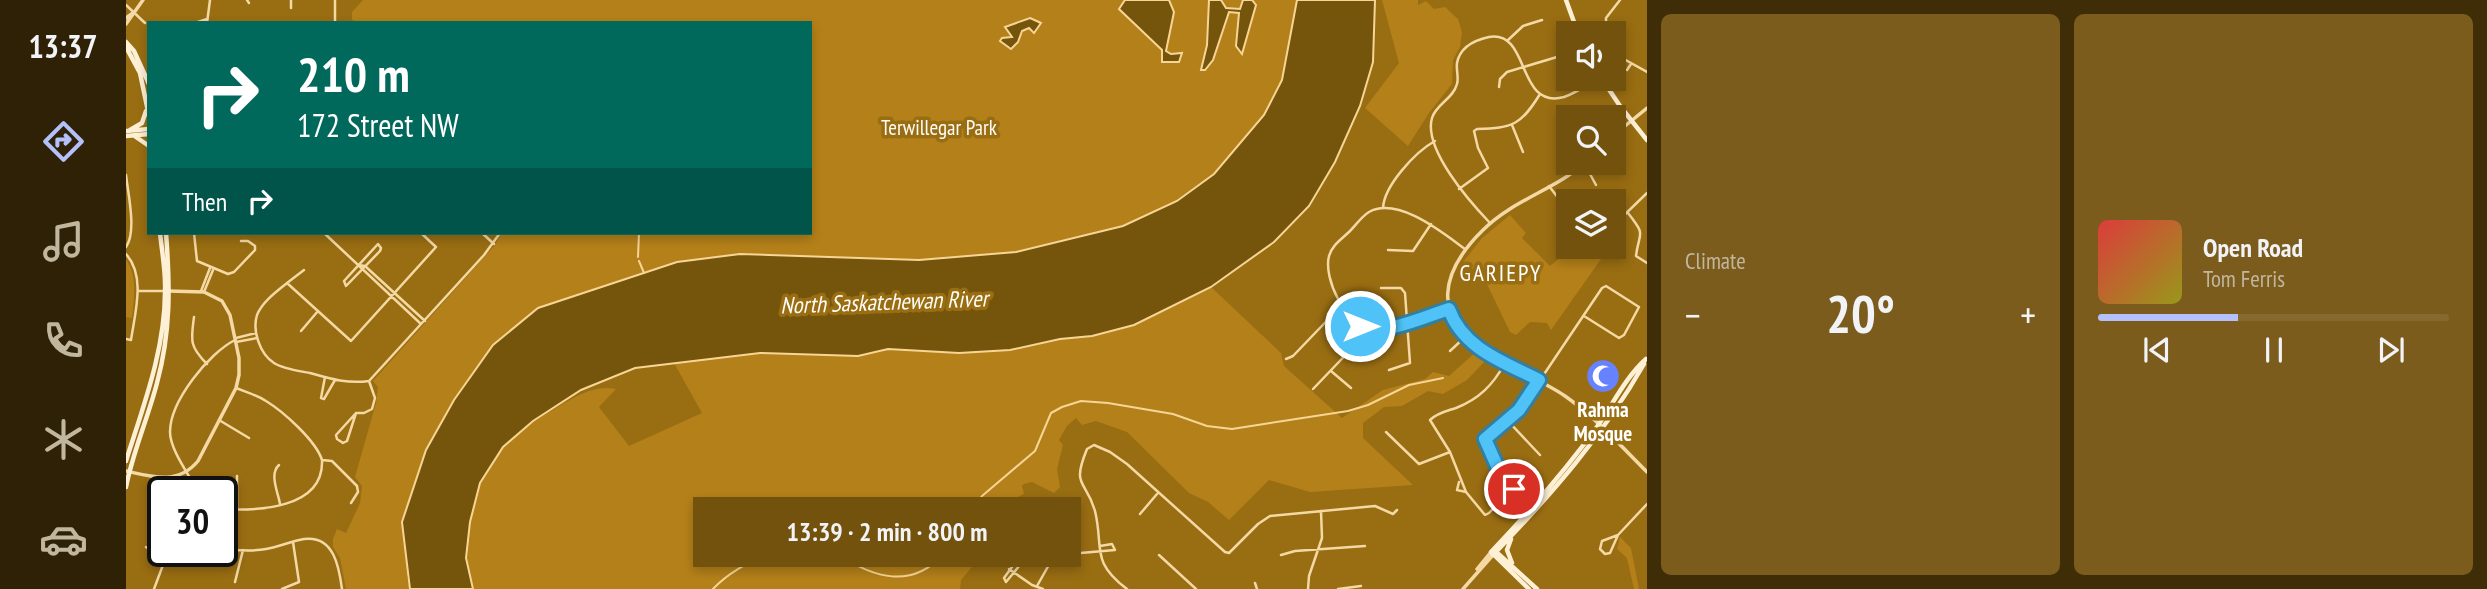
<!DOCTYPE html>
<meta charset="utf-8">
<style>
body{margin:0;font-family:"PT Sans Narrow",sans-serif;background:#7b5c1c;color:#f1f3f6;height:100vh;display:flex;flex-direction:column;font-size:26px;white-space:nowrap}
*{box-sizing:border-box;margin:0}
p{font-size:23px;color:#c1b69e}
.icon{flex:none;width:38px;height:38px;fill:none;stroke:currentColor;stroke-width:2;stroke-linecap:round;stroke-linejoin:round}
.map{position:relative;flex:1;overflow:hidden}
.details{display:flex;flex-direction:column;gap:14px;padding:14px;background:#3f2d08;width:840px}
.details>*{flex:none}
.banner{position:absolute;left:21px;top:21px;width:665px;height:214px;border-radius:0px;box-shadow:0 4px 10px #0003;background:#00695c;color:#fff;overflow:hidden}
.controls{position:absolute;left:1430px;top:21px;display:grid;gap:14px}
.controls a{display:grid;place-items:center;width:70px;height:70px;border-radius:0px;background:#73520e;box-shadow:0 4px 10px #0003;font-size:35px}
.speed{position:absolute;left:21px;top:476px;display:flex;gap:14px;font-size:35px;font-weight:700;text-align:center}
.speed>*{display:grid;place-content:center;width:91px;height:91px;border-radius:50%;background:#73520e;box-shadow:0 4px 10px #0003;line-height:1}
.speed .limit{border:4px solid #111;border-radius:10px;background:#fff;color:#111}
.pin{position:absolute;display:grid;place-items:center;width:60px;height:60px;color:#fff;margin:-30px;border:4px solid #fff;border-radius:50%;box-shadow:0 2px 7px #0007}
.me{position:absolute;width:77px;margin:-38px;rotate:90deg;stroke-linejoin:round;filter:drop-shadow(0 0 5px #0008)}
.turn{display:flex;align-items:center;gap:24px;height:147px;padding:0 35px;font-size:32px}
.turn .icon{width:91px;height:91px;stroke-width:2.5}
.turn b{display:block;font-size:49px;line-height:60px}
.then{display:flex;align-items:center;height:66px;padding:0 35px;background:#0003;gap:14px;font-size:26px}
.big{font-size:52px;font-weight:700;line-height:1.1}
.details .card{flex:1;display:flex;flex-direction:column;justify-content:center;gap:10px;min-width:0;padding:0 24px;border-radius:10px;background:#7b5c1c}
.song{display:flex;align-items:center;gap:21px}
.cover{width:84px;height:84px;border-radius:10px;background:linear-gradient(135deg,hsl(0 70% 55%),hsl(60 70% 35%))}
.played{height:7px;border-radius:4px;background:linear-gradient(90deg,#b3c0fa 40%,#85692e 40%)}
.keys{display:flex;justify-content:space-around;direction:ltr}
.heat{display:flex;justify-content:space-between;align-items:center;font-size:38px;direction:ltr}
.details .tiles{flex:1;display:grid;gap:14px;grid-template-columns:repeat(2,1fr)}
.trip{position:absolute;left:567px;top:497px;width:388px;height:70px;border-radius:0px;background:#73520e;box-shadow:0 4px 10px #0003;font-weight:700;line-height:70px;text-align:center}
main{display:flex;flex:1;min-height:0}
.menu{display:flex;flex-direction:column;width:126px;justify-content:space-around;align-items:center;background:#2e2106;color:#c1b69e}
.menu .icon{width:49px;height:49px}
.menu .current{color:#b3c0fa}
.menu b{font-size:32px;color:#f1f3f6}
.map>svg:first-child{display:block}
</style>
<main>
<nav class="menu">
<b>13:37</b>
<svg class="icon current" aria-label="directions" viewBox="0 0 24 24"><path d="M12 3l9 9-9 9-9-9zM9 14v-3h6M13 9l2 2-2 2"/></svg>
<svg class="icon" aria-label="music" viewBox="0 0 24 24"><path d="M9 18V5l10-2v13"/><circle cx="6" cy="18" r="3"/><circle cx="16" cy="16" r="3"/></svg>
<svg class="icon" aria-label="phone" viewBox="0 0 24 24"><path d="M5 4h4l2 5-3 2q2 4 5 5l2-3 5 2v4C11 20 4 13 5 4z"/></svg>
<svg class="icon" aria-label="climate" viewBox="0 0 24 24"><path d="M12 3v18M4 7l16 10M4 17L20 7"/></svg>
<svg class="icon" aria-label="car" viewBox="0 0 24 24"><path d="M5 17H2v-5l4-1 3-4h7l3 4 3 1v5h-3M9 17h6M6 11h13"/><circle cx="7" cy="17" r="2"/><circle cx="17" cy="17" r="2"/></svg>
</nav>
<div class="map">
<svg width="1521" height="589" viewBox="0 0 1521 589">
<rect width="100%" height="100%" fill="#996d12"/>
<path fill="#b48019" d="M237,0H1171L1156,80L1138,115L1088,174L1051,201L997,226L890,252L793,260L614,254L551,262L412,308L281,577L284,589H220L214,558L207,547V539L211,529L220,533L234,503L236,486L229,477L250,403L252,387L247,381L369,245L375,233H684V23H238L226,20V12Z
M1256,0H1292V5L1300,1L1308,9L1319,7L1332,19L1336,32L1334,47L1327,60L1326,84L1303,113L1282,146L1239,108L1273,63Z
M1384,215L1400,233L1396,238L1424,266L1447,247H1473L1475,259L1425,330L1421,323L1404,322L1390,335L1384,332L1358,278L1337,262L1356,238Z
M0,259C12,278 8,297 6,318L0,317Z
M1085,287L1155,353L1158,366L1216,418L1257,390L1299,379L1307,372L1323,376L1351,351L1362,358L1341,380L1317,394L1302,391L1276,406L1258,407L1237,423V438L1287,485L1184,492L1143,480L1103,520L1082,502L1063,493L1001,432L970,421L956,425L950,418L941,426L933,440L937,445L931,469L934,487L928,493L906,482L898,484L896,486L898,494L886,500L883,509H579V555H856L835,580L834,589H347C345,579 340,567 340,557C339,521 353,473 378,446C394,429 415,417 435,405C453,395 469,385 490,389L473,407L503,446L576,413L548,363L634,353L732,356L762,349L833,353L884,350L934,339L966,336L1008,325Z
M1494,537L1505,548L1513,589H1508L1501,558L1491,549Z"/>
<path fill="#75540b" stroke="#f7d596" stroke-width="2" d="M999,0H1043L1048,12L1040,51L1045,54L1056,53L1053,62H1036V50L993,9Z
M1083,0H1095L1100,8L1114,9L1117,0H1126L1130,5L1116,54L1110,46L1113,13L1103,12L1087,60L1079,70H1075L1081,45Z
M1171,0H1249L1247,62L1234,106L1209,162L1183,206L1148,242L1085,287L1008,325L966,336L934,339L884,350L833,353L762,349L732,356L634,353L509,368L455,390L407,421L377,447L354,483L344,522L340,558L347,589H284L276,522L300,450L328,400L367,345L412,308L551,262L614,254L793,260L890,252L997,226L1051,201L1088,174L1138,115L1156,80Z
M904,18L915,23L908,33L903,28L896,31L892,42L885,49L874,41L876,38L886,37L879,27Z"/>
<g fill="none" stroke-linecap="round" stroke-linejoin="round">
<path stroke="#f7d596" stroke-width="2" d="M512,257L513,233
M513,261L518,273
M846,509L856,496L909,451L925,413L936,407L955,401L982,403L1047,414L1081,426L1106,429L1222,411L1242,405L1283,385L1317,378
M713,555C748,578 785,589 817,555
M587,589C602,573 620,564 639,555"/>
<path stroke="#f4d9a4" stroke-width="2.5" d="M121,0L123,3
M0,5L19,23
M165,8V0
M1480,18L1494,0
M1480,18V33
M69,23L81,19
M81,23L84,0
M209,23V0
M1381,41L1397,26L1416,20
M1488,46L1496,58L1521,72
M1501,70L1505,64
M1373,87L1374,79L1381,72L1431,57
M1386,125L1397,152
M1434,137L1442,146
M1488,142L1498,156
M1458,163L1470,185
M0,175C2,194 11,231 0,247
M1423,186L1442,211
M1333,189L1362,168L1352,148L1348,131L1351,129C1387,128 1395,125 1414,94
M1257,208C1258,186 1289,152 1309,141
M1502,213C1521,237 1513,231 1510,256L1521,263
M1364,223C1344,202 1297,149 1306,118C1310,104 1327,99 1331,84C1333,77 1330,70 1331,63C1334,47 1349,40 1363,37C1405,30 1390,110 1438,97C1450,93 1461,85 1471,79
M1488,225L1521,193
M68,233L71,261L102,274L108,272L129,250V246L122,241H115
M198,233L295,324
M295,233L310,247L225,341L161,283C151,291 136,302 131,315C126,331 134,354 148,363C157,369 173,371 184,373C205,379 222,384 243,381L358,255L374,233
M356,233L368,244
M252,244L255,248L254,251L220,286L218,281Z
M1262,250L1287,251L1305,224
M0,254C20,276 9,313 5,340L0,339
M233,265L239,266L299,321
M161,283L178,270
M1255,288H1275L1279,293L1284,363L1263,370
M12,291H39
M75,291L84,268
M78,292L87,270
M1323,309C1304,315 1263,332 1245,329C1220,325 1197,279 1203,256C1206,245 1216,239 1224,231C1230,225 1235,217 1243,212C1272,196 1317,233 1339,249
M68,317C65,340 63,346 81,364
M175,331L192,311
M110,338L130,333
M110,342L131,338
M1324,351L1339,337
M1160,359L1167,356L1215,306
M1379,363C1367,385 1353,399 1330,408C1321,411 1311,413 1304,420L1324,452L1340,492L1359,515L1363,513L1383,492L1360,443L1361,436L1382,421L1398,404L1476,288L1480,286L1513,307L1498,335L1493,338L1458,316
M1205,371L1225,388
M199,377L195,398L198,399L209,380
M110,388C120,392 131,395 140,401C158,412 190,441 196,460L206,461L231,486L232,492L225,503
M1187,389L1231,343L1239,328
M230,413L221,441L217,443L211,439L210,435L230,413H238L246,409L249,398L243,381
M93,420L123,438
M1382,421L1414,455
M1260,432L1293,464L1324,452
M153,465C143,474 152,492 154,504
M111,476V510
M1333,482L1331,490L1340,492
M1379,484L1389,485L1383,492
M72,492C64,476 44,450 44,432C44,401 83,353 109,340
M24,504L30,477
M96,509C131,511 198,509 196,460
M1014,514L1031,494
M1492,535L1484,553L1479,554L1474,549L1476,541Z
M1492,535L1521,504
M20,547L40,562
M96,549C111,550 126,552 140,549C153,547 165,541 178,539C208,535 213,567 216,589
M943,554L989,550L986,544L974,546
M1033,555L1070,589
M1155,555L1169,551L1239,546
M891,560L894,565L880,582L878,578Z
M883,569L906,585L917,589
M109,582L117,550
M1129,583L1131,589
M911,586L924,563L939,555
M28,589L37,565L53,551
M156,589L173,582L167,542
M1001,589C964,561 978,548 969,511C960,479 945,488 961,449L968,445L984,452L1001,464L1099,552L1103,553L1132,524L1144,516L1249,506L1267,514L1271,510
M1182,589L1183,576L1196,538L1195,511
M1212,589L1235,586"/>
<path stroke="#f4d9a4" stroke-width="3.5" d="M0,18L7,13
M0,24L17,0
M1488,135L1521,108
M1459,163C1428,190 1387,200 1357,230C1315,271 1304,317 1360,353C1385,369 1414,379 1439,396C1469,417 1495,446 1521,472
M0,471C27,477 52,485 72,461L110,388L113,375V358L104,315L96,301L78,292L42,291
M1351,569L1365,552
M1337,589L1367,555"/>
<path stroke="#fdf0d4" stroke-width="4.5" d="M1440,0L1452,33
M0,42L8,51L23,84
M0,47L14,73L23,116
M1476,79L1494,106L1521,140
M4,130L16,123L20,111
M0,131L23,129
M0,136L23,134
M10,137L23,146
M0,461C17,407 39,350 39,292C40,273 36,252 34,233
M0,487C7,451 22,418 31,383C45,331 44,286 40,233
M1385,539L1381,550L1386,563
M1368,550L1411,589
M1367,555C1424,496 1477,436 1518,364
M1403,589L1365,552C1403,512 1440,470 1473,424C1488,402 1500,377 1520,359"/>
</g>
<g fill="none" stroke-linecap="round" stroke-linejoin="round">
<g stroke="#337fa1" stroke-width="18">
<path id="route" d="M1234,326C1259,336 1298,317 1323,309C1337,349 1378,362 1413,380L1393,410L1359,439L1379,484H1387L1388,489"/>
</g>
<use href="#route" stroke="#4fc3f7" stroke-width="12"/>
</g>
<defs>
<g id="mosque-disc" transform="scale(1.75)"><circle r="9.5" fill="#6782ff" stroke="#996d12"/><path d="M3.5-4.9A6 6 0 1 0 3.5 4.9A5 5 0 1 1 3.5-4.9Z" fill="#fff"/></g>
</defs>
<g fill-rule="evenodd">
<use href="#mosque-disc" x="1477" y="376"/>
</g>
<g text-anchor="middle" stroke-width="7" stroke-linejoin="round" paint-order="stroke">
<g font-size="21" fill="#fffcf7" stroke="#996d12">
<text x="813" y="135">Terwillegar Park</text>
</g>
<g font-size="21" font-weight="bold" fill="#fff" stroke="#996d12">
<text x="1477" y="417">Rahma<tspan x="1477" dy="24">Mosque</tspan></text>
</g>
<g font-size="23" letter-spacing="2" fill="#fff" stroke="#996d12">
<text x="1375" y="281">GARIEPY</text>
</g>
<g font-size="23" font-style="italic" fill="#fefcf7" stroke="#996d12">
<text transform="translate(758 302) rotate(-2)" y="8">North Saskatchewan River</text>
</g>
</g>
</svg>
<div class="controls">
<a><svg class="icon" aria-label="sound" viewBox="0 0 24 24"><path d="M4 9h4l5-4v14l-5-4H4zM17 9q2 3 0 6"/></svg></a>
<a><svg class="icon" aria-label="search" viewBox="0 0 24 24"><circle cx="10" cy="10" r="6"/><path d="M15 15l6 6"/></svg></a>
<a><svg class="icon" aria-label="layers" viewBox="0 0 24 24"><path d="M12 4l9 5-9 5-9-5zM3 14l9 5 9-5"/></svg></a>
</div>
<div class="speed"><div class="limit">30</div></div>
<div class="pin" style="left:1388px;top:489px;background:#d93025"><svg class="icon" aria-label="arrive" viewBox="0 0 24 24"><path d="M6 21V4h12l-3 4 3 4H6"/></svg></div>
<svg class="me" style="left:1234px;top:326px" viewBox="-20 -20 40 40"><circle r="17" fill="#4fc3f7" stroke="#fff" stroke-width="3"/><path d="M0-11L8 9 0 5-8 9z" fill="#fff"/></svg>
<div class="trip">13:39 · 2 min · 800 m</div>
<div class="banner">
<div class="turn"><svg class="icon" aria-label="right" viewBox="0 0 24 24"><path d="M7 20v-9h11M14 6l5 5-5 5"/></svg><div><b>210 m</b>172 Street NW</div></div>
<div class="then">Then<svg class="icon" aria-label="right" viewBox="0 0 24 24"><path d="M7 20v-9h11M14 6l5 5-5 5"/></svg></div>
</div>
</div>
<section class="details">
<div class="tiles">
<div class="card"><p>Climate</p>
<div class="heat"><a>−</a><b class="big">20°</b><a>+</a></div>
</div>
<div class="card">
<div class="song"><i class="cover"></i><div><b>Open Road</b><p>Tom Ferris</p></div></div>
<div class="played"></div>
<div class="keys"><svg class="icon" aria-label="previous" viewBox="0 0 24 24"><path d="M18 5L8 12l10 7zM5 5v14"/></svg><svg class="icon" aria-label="pause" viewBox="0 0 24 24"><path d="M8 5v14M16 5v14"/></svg><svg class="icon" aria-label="next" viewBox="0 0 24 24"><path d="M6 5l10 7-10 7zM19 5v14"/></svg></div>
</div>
</div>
</section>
</main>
